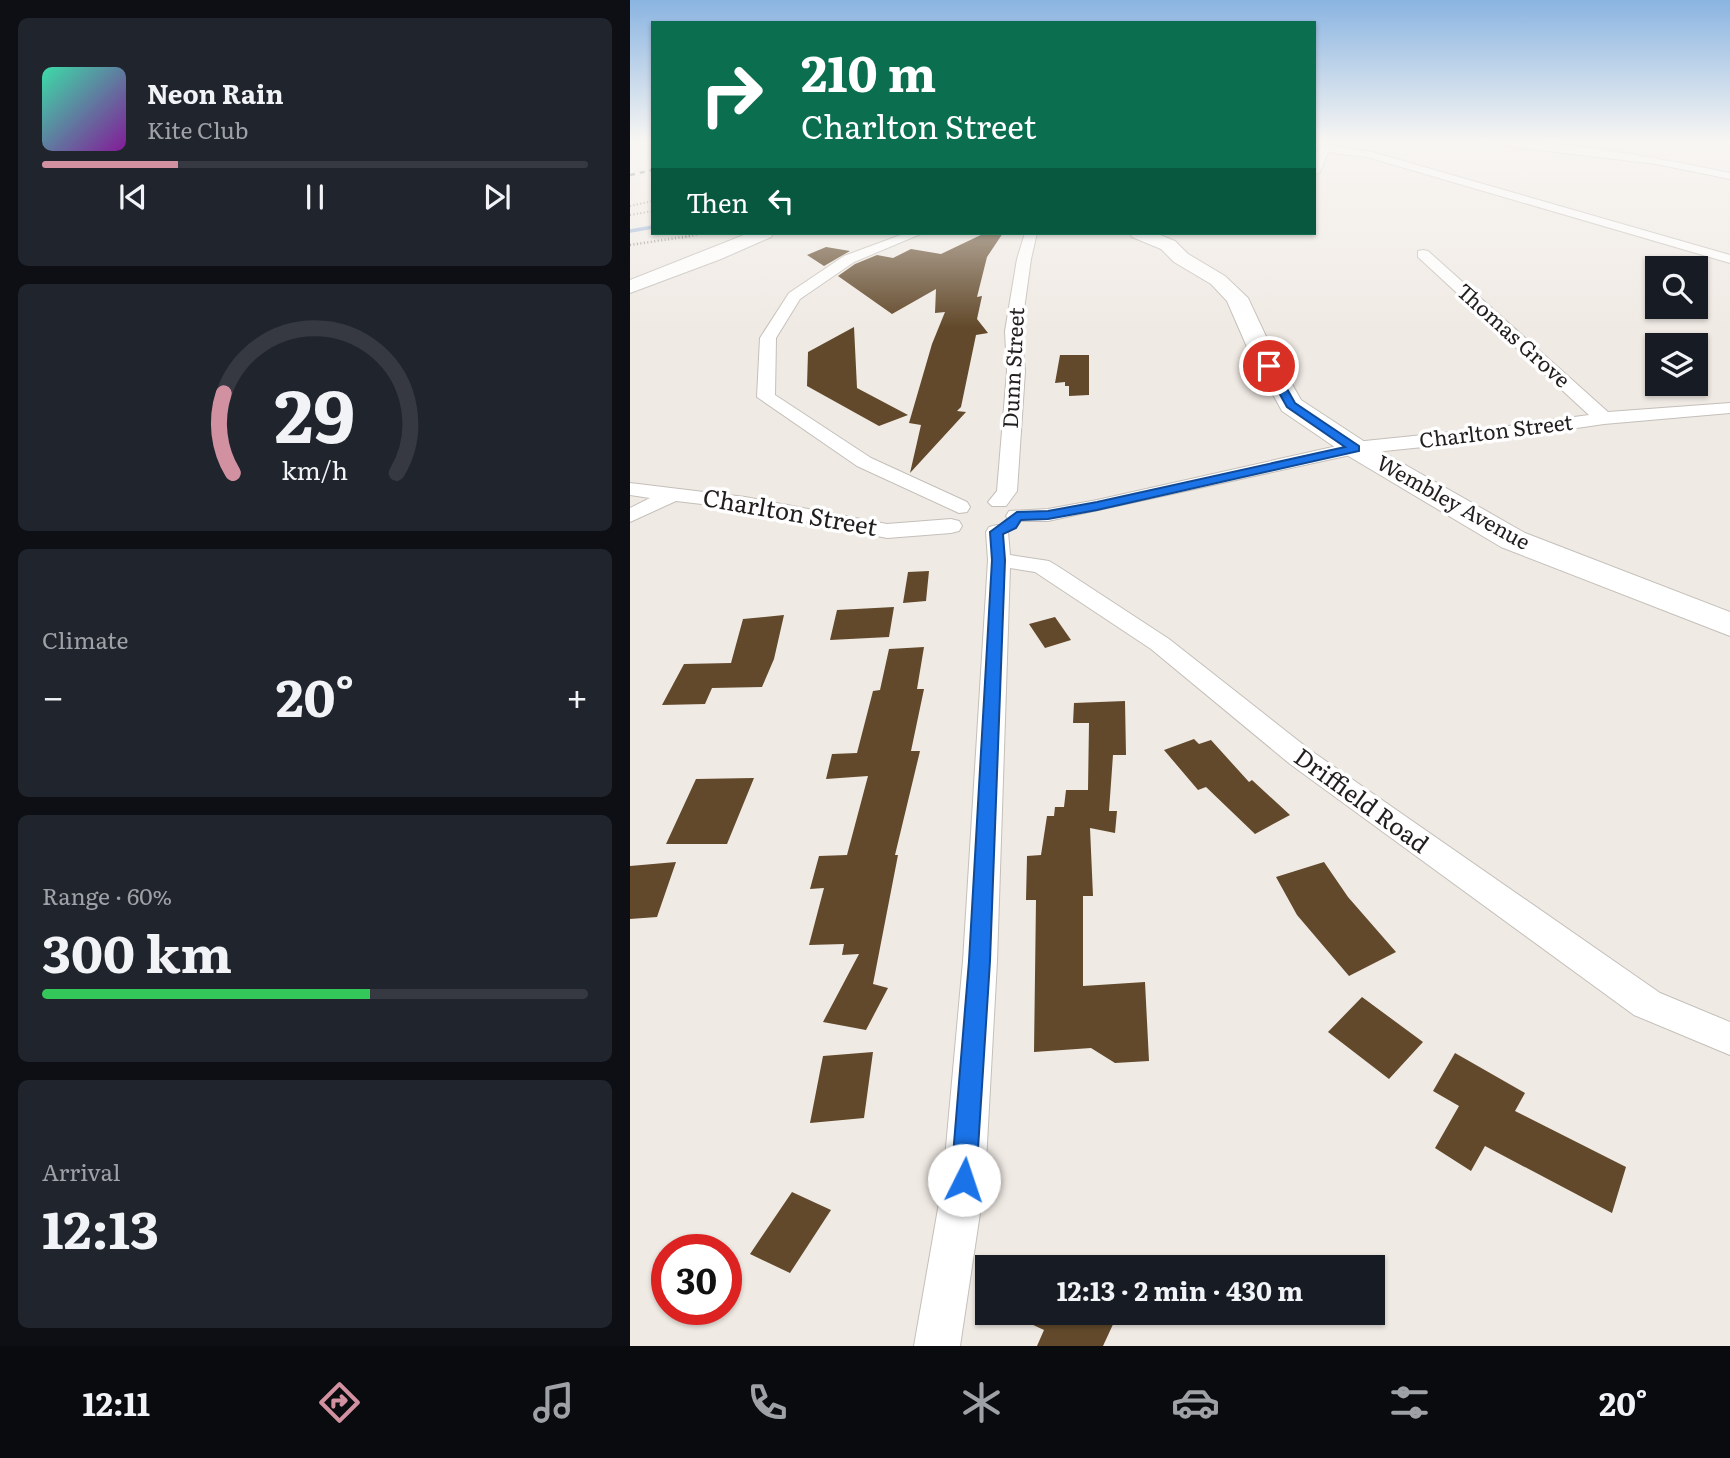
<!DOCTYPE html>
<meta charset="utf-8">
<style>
body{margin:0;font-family:Literata,serif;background:#20242c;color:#f1f3f6;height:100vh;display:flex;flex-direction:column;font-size:26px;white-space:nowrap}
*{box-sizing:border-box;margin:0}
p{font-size:23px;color:#9ea1a6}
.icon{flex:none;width:38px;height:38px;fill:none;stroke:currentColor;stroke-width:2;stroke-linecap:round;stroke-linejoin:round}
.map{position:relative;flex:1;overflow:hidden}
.side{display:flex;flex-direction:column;gap:18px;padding:18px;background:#0d0f14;width:630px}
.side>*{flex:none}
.banner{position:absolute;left:21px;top:21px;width:665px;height:214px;border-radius:0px;box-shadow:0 2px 5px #0004;background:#0b6e4f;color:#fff;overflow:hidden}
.fabs{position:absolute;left:1015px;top:256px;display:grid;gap:14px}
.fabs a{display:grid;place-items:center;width:63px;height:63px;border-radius:0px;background:#171b24;box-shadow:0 2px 5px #0004;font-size:35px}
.speed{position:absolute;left:21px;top:1234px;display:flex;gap:14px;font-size:35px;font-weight:700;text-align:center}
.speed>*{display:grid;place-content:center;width:91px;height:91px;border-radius:50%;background:#171b24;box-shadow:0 2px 5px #0004;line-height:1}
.speed .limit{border:10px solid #d22;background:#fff;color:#111}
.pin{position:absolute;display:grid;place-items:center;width:60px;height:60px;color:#fff;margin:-30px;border:4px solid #fff;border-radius:50%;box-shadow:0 2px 7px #0007}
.me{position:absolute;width:77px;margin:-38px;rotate:4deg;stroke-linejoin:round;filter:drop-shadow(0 0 5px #0008)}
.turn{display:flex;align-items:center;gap:24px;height:147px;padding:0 35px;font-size:32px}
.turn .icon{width:91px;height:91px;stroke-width:2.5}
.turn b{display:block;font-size:49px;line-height:60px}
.then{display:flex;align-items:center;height:66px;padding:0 35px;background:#0003;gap:14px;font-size:26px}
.big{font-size:52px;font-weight:700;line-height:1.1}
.side .widget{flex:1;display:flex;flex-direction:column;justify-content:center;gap:10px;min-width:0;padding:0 24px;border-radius:10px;background:#20242c}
.side .dial{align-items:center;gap:0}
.dial svg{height:182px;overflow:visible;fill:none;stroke:#363941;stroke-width:7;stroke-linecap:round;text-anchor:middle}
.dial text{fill:#f1f3f6;stroke:none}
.song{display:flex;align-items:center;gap:21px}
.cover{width:84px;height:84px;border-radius:10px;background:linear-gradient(135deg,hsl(160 70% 55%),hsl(290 70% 35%))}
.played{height:7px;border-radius:4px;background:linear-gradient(90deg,#d291a0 25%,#363941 25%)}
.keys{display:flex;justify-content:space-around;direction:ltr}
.heat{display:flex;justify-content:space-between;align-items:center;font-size:38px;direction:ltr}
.charge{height:10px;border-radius:5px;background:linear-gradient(90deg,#34c759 60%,#363941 0)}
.trip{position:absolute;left:345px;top:1255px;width:410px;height:70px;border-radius:0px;background:#171b24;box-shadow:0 2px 5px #0004;font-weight:700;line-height:70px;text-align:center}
.dock{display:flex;height:112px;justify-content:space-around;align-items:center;background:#090b0e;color:#9ea1a6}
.dock .icon{width:49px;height:49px}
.dock .selected{color:#d291a0}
.dock b{font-size:32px;color:#f1f3f6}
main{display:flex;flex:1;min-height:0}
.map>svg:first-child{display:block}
</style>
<main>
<section class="side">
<div class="widget">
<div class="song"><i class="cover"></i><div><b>Neon Rain</b><p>Kite Club</p></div></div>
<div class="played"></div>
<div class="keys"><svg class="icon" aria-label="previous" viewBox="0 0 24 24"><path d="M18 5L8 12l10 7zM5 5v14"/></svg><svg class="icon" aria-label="pause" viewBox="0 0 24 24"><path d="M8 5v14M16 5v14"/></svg><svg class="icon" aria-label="next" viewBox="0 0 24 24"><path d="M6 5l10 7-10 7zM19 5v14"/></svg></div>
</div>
<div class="widget dial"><svg viewBox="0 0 100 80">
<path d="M14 69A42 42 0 1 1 86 69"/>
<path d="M14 69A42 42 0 0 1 10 34" stroke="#d291a0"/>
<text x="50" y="56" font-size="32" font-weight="700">29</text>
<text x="50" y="72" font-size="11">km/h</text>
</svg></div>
<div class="widget"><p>Climate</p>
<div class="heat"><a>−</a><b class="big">20°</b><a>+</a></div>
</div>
<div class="widget"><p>Range · 60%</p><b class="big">300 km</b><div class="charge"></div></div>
<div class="widget"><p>Arrival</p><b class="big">12:13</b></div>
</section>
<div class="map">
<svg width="1100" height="1346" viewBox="0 0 1100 1346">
<rect width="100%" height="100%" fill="#f0eae4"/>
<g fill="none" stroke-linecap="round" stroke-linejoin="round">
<path stroke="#9db5d7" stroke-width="3.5" d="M0,231L23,227"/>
</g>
<path fill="#62492b" d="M355,233H373L357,257L347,297L352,296L347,319L358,333L346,335L331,407L327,411L336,412L280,473L291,425L279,423L302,344L315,312L305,313L306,289L262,314L208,276L225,264L247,255L263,258L281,249L311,254Z
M196,247L220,251L194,266L177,255Z
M224,327L227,388L278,415L249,426L177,386L178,352Z
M430,355H459V395L439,396V386H435V382L425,383Z
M299,571L296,601L273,603L278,572Z
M264,607L259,637L200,640L207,610Z
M154,615L144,659L132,687L82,688L75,704L32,705L54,664L101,663L113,619Z
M425,617L441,640L415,648L399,624Z
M294,647L287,689H294L281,751H290L265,855H268L243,984L258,988L236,1030L193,1022L229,954L212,955L214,944L179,945L194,888L180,889L189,856L217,855L238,776L196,779L202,754L227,753L243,691L250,690L259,649Z
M495,701L496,755H483L479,811H487L485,833L460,828L463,896H453V986L515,982L519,1061L485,1063L461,1048L404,1052L406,900H396L397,856L411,855L417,816H424L425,807H434L436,790H458L459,723H443L444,703Z
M564,739L569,744L581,740L619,782L622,780L660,815L625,834L576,787L568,790L534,750Z
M124,778L97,844H36L66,779Z
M46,862L27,917L0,919V866Z
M694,862L718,897L766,952L719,976L667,915L646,877Z
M732,997L793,1042L759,1079L698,1032Z
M243,1052L234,1118L180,1123L193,1056Z
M825,1053L895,1093L885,1111L996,1167L982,1213L855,1146L841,1171L805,1148L829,1106L803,1091Z
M162,1192L201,1210L160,1273L120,1254Z
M375,1312H471L485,1320L473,1346H407L414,1330Z"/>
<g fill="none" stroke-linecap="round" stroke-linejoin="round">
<g stroke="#c4bfb9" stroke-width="2">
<path id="street" d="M847,140C931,140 1018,156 1100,173V179L1026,164L852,143Z
M694,145L742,152L1100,255V263L737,157L698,152L690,172L684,175V159L690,146Z
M276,233H293L224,262L170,299L146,338L145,395L241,458L337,502L340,507L337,512L329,513L227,466L127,397L130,338L159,293L214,256Z
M395,233H407L401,259L391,331L395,371L387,491L376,506H362L358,502L367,491L377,371L375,331L387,259Z
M793,250L798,251L978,412L1100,403V413L974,424L871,439L725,454L418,521H379L376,516L379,511L418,509L467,500L725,442L871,427L959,415L788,257V251Z
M0,483L115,497L257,524L321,519L329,521L332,526L329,531L321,533L257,538L115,509L46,501L0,522V508L20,498L0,495Z
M367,525L375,527L378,532L380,555L419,561L429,567L539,639L680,750L1030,993L1100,1022V1055L1004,1015L660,764L521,649L405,572L380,568L367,961L355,1180L330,1346H284L313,1180L333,961L358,560L356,532L359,527Z"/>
</g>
<g stroke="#c4bfb9" stroke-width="2">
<path id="secondary" d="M119,233H143L141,237L91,259L0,293V280Z
M500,233H525L545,241L558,254L595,276L618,298L641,347L671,400L735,442L895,533L1100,612V636L871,547L715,454L652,411L617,347L597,301L581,284L544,262L531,249L502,237Z"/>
</g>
<path stroke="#8e8a85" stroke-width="2" stroke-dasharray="1 2.5" stroke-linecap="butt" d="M0,206L23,201
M0,215L23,211
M52,238L74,233"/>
<path stroke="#8e8a85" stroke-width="2.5" stroke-dasharray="1 2.5" stroke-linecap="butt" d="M0,245L60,236"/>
<use href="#street" fill="#fff" fill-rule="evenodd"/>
<use href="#secondary" fill="#fff" fill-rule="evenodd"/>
<path stroke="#706d69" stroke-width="2.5" stroke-dasharray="5 5" stroke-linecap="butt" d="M0,175L23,170"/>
</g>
<linearGradient id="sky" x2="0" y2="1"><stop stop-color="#8ab4e1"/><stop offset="0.43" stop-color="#f8f6f3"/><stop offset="1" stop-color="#f8f6f3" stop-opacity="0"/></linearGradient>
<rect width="1100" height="328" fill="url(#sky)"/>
<path fill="#1a73e8" stroke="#114b97" stroke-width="2" d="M636,364H643L665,403L729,446V451L467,510L418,519L391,520L386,528L373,534L375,560L360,961L346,1180L342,1188L334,1192L325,1188L321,1180L339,961L362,560L360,532L387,512L418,511L467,502L715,447L657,407L634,366Z"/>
<g text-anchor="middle" stroke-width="7" stroke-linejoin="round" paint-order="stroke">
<g font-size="21" fill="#211f1d" stroke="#fff">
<text transform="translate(883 336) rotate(42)" y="7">Thomas Grove</text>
<text transform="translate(384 368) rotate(-87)" y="7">Dunn Street</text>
<text transform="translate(866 432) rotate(-7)" y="7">Charlton Street</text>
<text transform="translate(823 503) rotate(29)" y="7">Wembley Avenue</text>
</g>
<g font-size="24" fill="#211f1d" stroke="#fff">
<text transform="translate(160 513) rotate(10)" y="8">Charlton Street</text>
<text transform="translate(731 801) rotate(36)" y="8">Driffield Road</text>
</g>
</g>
</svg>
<div class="fabs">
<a><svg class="icon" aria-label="search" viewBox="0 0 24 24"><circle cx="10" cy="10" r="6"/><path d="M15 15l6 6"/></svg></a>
<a><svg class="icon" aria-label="layers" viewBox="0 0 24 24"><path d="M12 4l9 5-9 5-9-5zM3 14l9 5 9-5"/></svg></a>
</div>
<div class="speed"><div class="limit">30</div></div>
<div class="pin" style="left:639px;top:366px;background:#d93025"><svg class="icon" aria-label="arrive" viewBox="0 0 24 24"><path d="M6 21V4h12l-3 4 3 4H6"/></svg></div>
<svg class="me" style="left:334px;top:1180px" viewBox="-20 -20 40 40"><circle r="19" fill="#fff"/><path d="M0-13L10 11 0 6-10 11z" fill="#1a73e8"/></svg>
<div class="trip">12:13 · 2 min · 430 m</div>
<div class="banner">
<div class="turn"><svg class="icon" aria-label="right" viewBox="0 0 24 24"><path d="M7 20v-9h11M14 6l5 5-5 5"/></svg><div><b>210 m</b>Charlton Street</div></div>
<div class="then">Then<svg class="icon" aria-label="left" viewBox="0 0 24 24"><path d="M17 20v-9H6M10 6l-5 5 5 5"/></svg></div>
</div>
</div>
</main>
<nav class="dock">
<b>12:11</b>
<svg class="icon selected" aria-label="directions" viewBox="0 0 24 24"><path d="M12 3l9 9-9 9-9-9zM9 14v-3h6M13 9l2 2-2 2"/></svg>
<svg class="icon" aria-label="music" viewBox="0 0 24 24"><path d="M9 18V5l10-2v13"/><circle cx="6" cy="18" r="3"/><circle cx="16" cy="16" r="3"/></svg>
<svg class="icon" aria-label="phone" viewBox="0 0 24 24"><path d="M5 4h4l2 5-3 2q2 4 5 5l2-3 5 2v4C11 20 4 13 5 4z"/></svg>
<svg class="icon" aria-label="climate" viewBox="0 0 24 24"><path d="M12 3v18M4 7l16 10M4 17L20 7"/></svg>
<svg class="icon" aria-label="car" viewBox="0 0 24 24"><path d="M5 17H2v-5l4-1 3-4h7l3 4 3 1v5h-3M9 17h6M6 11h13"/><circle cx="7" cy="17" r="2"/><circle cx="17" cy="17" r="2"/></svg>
<svg class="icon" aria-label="filters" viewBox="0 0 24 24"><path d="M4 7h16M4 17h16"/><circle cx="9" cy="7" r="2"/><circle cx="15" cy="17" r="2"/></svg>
<b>20°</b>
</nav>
